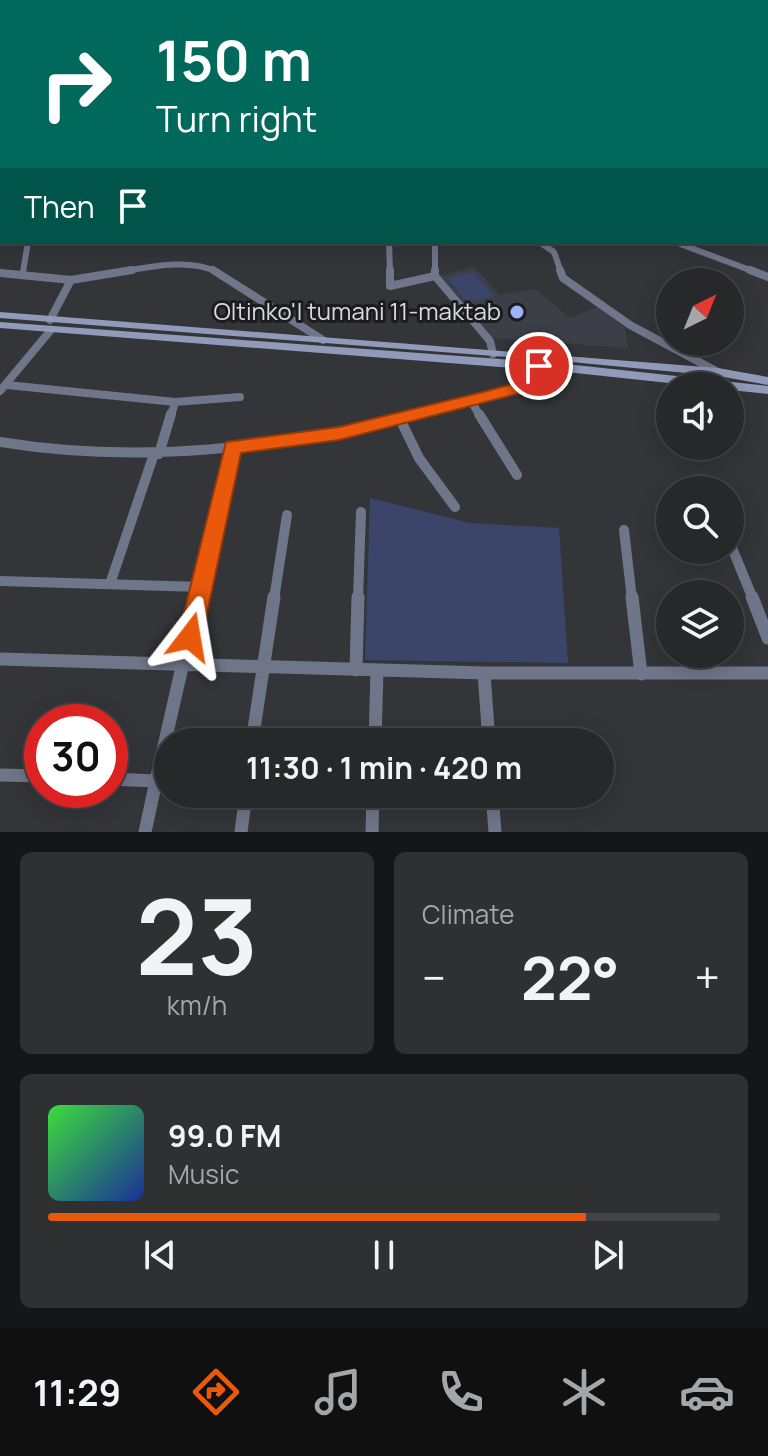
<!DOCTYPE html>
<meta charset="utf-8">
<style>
body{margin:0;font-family:Manrope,sans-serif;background:#2f3032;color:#f1f3f6;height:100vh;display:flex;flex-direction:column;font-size:30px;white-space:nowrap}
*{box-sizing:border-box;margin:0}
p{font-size:26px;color:#a4a6a8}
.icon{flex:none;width:44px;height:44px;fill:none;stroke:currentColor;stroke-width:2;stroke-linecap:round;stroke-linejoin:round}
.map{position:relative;height:832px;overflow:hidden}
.details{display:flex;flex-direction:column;gap:20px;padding:20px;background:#151617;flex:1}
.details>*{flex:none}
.hud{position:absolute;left:0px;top:0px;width:768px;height:244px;box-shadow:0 4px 20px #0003,0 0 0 2px #434447;background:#00695c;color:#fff;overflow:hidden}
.needle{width:52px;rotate:43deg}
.buttons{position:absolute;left:656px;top:268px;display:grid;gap:16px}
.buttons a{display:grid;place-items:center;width:88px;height:88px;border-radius:50%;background:#27282a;box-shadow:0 4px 20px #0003,0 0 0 2px #434447;font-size:40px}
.speed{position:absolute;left:24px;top:704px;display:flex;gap:16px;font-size:40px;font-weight:700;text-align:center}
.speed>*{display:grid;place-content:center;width:104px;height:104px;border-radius:50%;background:#27282a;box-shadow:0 4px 20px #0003,0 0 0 2px #434447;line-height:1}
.speed .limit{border:12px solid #d22;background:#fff;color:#111}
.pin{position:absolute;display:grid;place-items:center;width:68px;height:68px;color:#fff;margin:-34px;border:4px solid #fff;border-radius:50%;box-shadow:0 2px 8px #0007}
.me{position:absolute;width:88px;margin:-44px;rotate:14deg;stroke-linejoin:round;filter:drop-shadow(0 0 6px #0008)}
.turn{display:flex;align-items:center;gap:28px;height:168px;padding:0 24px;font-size:36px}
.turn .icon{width:104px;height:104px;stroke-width:2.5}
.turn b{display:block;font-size:56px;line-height:68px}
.then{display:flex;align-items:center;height:76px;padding:0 24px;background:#0003;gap:16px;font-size:30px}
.big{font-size:60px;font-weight:700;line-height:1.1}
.details .card{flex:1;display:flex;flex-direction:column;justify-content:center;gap:12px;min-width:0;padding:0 28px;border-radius:12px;background:#2f3032}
.details .dial{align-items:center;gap:0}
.dial b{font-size:104px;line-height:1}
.song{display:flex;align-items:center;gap:24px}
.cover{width:96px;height:96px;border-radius:12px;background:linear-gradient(135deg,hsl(120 70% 55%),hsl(230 70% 35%))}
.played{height:8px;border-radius:4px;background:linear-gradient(90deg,#ea580c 80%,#434447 80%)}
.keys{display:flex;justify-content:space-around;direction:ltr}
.heat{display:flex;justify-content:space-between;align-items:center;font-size:44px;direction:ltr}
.details .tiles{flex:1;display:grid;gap:20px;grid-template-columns:1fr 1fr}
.card:last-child{grid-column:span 2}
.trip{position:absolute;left:154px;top:728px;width:460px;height:80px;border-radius:40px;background:#27282a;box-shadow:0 4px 20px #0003,0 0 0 2px #434447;font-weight:700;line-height:80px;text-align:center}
.menu{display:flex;height:128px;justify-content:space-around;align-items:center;background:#101011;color:#a4a6a8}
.menu .icon{width:56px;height:56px}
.menu .current{color:#ea580c}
.menu b{font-size:36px;color:#f1f3f6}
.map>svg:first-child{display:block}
</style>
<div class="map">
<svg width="768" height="832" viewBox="0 0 768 832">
<rect width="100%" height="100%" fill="#343538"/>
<path fill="#3c3f48" d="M474,267L500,295L535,289L570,318L597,307L625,328L628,348L493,338L439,276Z"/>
<path fill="#3b4569" d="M473,272L495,296L468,303L447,278Z
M370,498L470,523L559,528L568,663L365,660Z"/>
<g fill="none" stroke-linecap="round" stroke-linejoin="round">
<path stroke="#707689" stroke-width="4" d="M118,0L132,2
M292,0L303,1
M417,0L425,2
M546,0L553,1
M693,0L704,2
M742,0L753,2
M0,2H11
M146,2L151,0
M186,2L192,0
M225,2L230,0
M264,2L268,0
M341,2L345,0
M382,2L389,0
M462,2L468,0
M501,2L507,0
M625,2L630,0
M667,2L671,0"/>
<path stroke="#707689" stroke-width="6" d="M319,242H324
M389,242L390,272
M435,242V272
M539,242L554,252L561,272
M675,242L755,272
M23,272L28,242
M120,272C150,267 189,258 217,272"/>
<path stroke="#707689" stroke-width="8" d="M213,270L323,340
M390,270V286L435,276
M435,270V276L490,341L493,354
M560,270L563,278L630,325L718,372
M750,270L768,277
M0,273L71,280L132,270
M50,320L71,280
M7,385L175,402L240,397
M0,391L50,331
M471,401L480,416
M171,416L175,402
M408,416L522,387L533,378L539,366"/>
<path stroke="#707689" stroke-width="10" d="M479,414L517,475
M400,419L419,458L455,507
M0,442C141,465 278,448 417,414
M159,454L171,414
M624,530L632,599
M730,543L753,599
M0,581L202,587
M110,584L154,454
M198,599L233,447
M274,599L287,515
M358,599L361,512"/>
<path stroke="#707689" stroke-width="13" d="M632,597L641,674
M752,597L768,638
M0,659L484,673H768
M356,670L358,597
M484,673L489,742
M252,742L274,597
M375,742L377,670
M0,775L42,776
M110,779L156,781L198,597
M492,794L495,832
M145,832L156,781
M241,832L246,794
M372,832L373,794"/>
<path fill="#919ab8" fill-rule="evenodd" d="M0,18H2V21H0Z
M2,64V68L0,69V65Z
M766,132H768V136H766Z
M0,312L718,368L768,377V385L718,376L571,362L0,318Z
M0,322L566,364L768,386V394L730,390V386H697L566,372L0,328Z"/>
</g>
<path fill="#ea580c" stroke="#983908" stroke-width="2" d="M539,360L547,366L539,382L528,391L339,440L241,453L202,637L198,645L190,649L181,645L178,637L226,442L339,427L487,391L516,383L533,362Z"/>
<circle fill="#9eb3fd" stroke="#1c1c1e" stroke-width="3" cx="517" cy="312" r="8"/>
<g text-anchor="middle" stroke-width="6" stroke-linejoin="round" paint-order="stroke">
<g font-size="24" fill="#d9dadc" stroke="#1c1c1e" text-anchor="end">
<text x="501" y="320">Oltinko'l tumani 11-maktab</text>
</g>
</g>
</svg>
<div class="buttons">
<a><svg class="needle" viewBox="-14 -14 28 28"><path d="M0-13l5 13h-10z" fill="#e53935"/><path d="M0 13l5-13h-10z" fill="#a4a6a8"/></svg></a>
<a><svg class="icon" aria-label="sound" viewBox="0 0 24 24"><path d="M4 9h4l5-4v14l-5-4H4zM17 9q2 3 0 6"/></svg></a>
<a><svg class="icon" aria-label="search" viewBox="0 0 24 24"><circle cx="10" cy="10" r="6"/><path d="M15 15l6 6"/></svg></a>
<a><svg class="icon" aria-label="layers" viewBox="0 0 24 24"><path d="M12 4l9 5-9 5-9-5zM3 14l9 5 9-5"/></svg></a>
</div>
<div class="speed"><div class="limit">30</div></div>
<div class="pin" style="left:539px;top:366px;background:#d93025"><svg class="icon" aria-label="arrive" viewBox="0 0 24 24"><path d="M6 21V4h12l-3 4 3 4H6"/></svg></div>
<svg class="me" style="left:190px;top:637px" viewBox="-20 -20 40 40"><path d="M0-17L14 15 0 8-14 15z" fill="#ea580c" stroke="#fff" stroke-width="4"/></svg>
<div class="trip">11:30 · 1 min · 420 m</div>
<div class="hud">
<div class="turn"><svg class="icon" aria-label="right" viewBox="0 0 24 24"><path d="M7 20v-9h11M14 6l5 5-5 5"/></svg><div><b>150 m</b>Turn right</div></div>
<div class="then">Then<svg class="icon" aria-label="arrive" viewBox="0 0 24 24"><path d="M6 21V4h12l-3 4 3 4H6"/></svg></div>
</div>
</div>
<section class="details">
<div class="tiles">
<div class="card dial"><b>23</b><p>km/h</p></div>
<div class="card"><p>Climate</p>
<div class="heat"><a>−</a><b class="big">22°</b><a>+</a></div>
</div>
<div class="card">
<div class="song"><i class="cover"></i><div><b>99.0 FM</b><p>Music</p></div></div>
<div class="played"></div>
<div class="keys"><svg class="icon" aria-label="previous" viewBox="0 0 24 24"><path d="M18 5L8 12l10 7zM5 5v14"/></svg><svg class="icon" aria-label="pause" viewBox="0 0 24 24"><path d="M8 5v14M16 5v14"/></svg><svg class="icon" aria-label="next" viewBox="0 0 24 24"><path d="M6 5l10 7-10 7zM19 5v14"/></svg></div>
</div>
</div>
</section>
<nav class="menu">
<b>11:29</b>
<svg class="icon current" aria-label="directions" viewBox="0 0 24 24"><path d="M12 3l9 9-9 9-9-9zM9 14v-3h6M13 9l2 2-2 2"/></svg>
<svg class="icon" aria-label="music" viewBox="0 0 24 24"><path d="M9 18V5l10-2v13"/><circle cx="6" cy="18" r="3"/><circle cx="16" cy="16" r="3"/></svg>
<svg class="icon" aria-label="phone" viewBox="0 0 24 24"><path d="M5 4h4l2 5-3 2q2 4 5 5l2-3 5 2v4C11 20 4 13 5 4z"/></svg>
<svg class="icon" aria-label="climate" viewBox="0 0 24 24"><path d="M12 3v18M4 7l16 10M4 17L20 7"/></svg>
<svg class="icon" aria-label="car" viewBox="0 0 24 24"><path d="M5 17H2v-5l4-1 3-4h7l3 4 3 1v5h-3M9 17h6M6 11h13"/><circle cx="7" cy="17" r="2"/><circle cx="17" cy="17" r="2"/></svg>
</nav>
